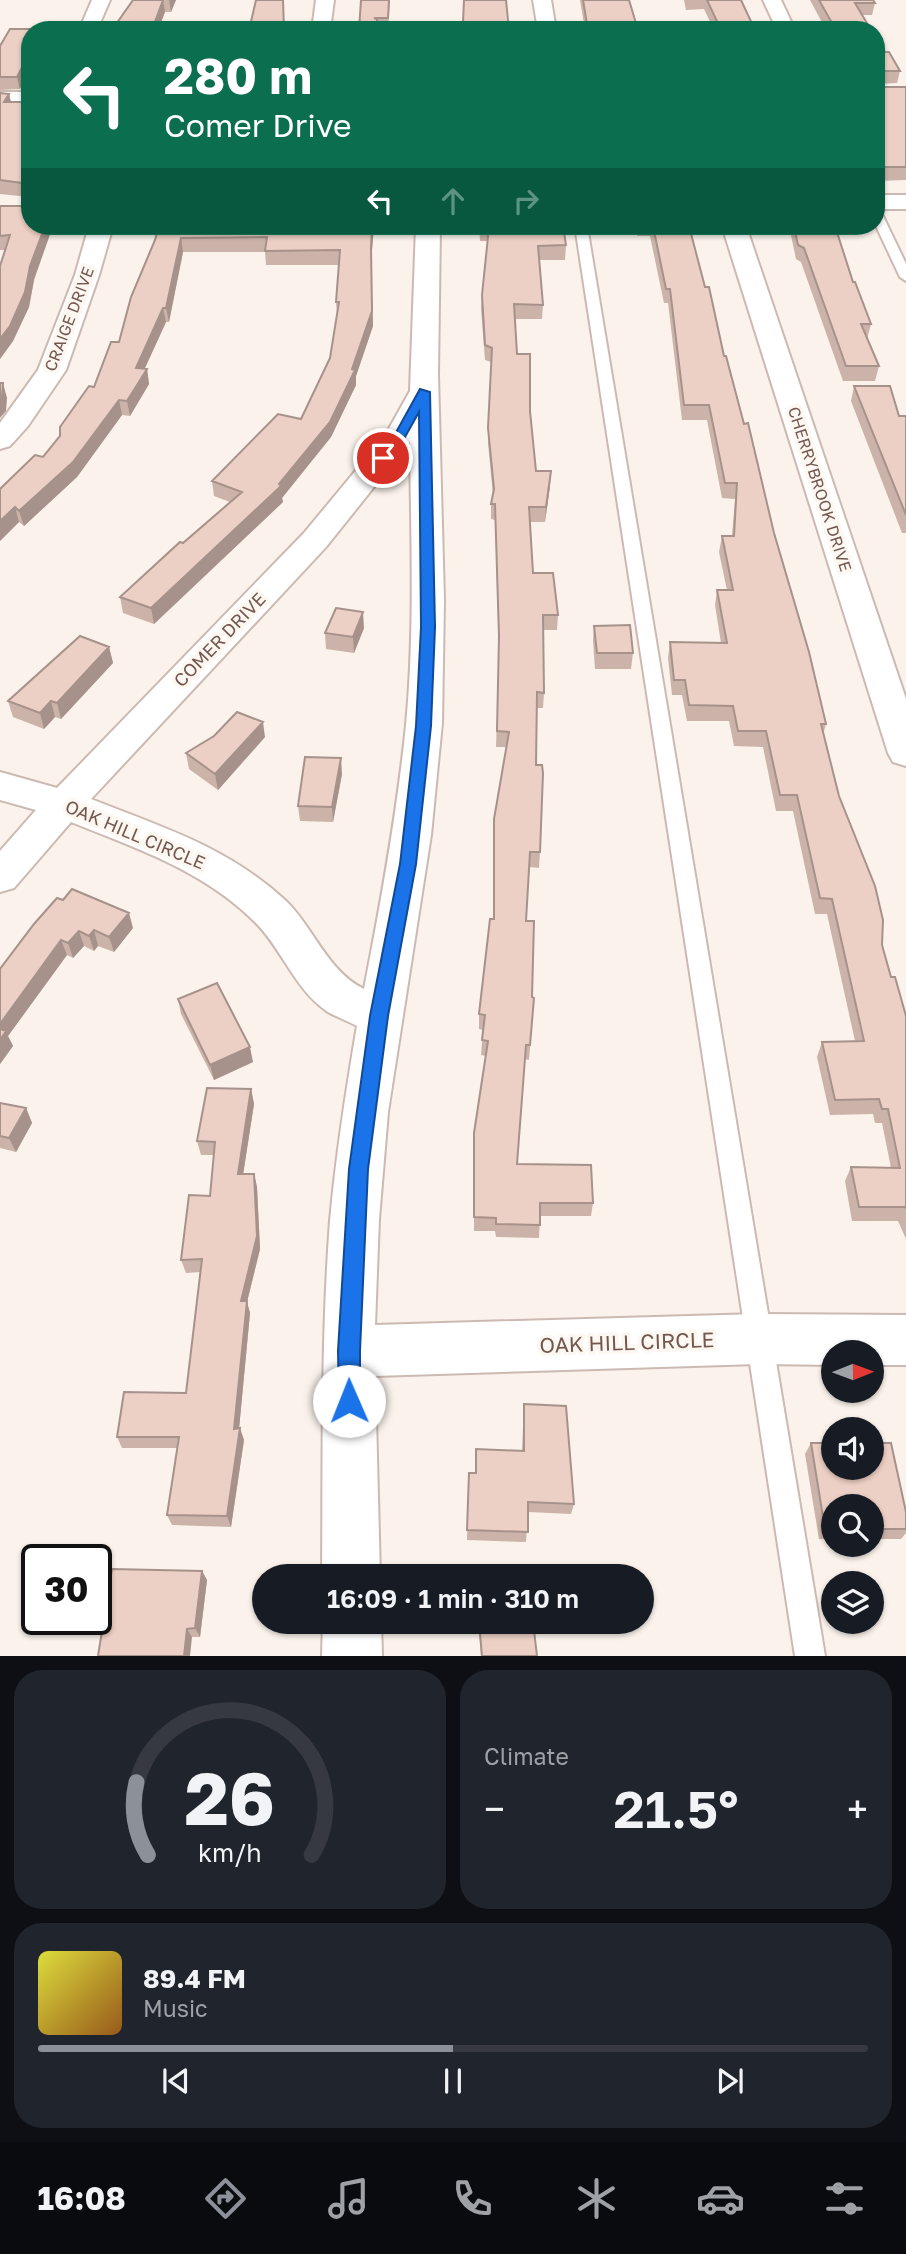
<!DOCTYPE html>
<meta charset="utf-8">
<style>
body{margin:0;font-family:"Golos Text",sans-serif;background:#20242c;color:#f1f3f6;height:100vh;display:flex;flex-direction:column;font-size:26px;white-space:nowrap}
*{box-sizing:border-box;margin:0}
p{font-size:23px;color:#9ea1a6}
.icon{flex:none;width:38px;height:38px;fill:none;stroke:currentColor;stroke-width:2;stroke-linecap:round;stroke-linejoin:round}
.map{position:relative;height:1656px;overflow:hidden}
.details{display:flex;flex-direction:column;gap:14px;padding:14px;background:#0d0f14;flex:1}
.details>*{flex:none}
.guide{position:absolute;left:21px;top:21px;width:864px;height:214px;border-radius:28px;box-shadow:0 2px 5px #0004;background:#0b6e4f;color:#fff;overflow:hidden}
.needle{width:46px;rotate:89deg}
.controls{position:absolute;left:821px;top:1340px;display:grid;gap:14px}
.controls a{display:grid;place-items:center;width:63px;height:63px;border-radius:50%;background:#171b24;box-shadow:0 2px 5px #0004;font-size:35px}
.speed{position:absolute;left:21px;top:1544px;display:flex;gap:14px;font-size:35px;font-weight:700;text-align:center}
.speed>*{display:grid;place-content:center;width:91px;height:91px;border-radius:50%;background:#171b24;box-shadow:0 2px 5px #0004;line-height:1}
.speed .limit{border:4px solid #111;border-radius:10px;background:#fff;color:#111}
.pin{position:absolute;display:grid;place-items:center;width:60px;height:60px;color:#fff;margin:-30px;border:4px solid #fff;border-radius:50%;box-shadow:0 2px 7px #0007}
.me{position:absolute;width:77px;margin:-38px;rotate:359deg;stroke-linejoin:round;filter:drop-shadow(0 0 5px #0008)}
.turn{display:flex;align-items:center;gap:24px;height:147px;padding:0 28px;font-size:32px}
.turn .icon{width:91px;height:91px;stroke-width:2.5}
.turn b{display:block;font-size:49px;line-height:60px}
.lanes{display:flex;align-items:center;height:66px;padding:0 28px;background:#0003;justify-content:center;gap:35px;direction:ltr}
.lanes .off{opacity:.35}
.big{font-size:52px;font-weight:600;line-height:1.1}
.details .widget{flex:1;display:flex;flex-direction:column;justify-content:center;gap:10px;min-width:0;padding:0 24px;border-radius:28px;background:#20242c}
.details .dial{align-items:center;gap:0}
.dial svg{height:182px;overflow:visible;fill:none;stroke:#363941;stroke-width:7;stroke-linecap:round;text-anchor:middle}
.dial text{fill:#f1f3f6;stroke:none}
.song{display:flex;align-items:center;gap:21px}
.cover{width:84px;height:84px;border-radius:10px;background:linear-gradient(135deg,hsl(60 70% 55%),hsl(30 70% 35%))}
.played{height:7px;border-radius:4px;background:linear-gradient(90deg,#8c9099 50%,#363941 50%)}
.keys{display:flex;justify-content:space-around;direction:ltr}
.heat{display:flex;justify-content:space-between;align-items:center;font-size:38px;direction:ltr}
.details .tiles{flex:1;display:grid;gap:14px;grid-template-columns:1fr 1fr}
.widget:last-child{grid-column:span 2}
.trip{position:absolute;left:252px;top:1564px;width:402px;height:70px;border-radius:35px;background:#171b24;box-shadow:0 2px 5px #0004;font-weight:600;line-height:70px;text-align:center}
.tab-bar{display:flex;height:112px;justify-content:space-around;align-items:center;background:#090b0e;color:#9ea1a6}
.tab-bar .icon{width:49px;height:49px}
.tab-bar .selected{color:#8c9099}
.tab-bar b{font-size:32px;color:#f1f3f6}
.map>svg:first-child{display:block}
</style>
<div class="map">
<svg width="906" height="1656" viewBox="0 0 906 1656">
<rect width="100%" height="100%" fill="#faf2eb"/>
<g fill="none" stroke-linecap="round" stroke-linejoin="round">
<g stroke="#ccbab2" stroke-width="4">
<path id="service" d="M877,213L883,216L906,264V281L900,277L876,226Z
M575,226H587L825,1656H795Z"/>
</g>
<g stroke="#ccbab2" stroke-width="4">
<path id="minor" d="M92,0H110L97,30H79Z
M316,0H334L330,30H312Z
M533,0H551L556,30H538Z
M763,0H781L795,30H777Z
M877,195H906V209H877Z
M89,226H113L99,275L66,370L28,426L10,446L0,449V423L38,370L75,275Z
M416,226H440L438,375L444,600L442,723L431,835L388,1112L379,1219L375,1325L758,1314L906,1315V1365H872V1353H833V1365L758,1364L375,1376L380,1577H322C323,1458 321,1339 330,1221C336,1155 346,1090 357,1026C348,1021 337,1017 328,1012C296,991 283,951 257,924C205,871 138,849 71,822L14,888L0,892V851L36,810L0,800V772L57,788L304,533L386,434L410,391ZM410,442C411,536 415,631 406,725C397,814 381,902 364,989C328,972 313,927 286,901C228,847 162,827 91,799L326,547Z
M722,226H746L906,699V766L893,762L888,753Z
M323,1622H381L382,1656H322Z"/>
</g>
<g stroke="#ccbab2" stroke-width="4">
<path id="tertiary" d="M0,92H30V104H0Z"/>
</g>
<use href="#service" fill="#fff" fill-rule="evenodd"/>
<use href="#minor" fill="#fff" fill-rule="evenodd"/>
<use href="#tertiary" fill="#fff" fill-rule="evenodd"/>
</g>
<path fill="#ccb3a9" d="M133,0H176L171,12H165L158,30H112Z
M390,0L388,30H359Z
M580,0H629L638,30H585Z
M684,0H741L755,30H714L704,9L686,10Z
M810,0H873L875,3L872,15H862L871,30H826Z
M42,30L20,89L0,90V46Z
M877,39L885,52L900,71L897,83L878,84V87H906V180L877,181Z
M0,93L9,94L11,102H30V226L34,280L29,307L13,341L0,359V266L5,250H0V206H27L29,197L0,194Z
M159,226H374L371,262L373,326L356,376V385L331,437L282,498L283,502L154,624L123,613L120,597L230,502L214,496L212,481L301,419L330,358L337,314L336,302L339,265H266L265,252H183L169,322H166L145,368L147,369L149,384L130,416L122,415L77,477L24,526L19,522L0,541V489L43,457L60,436L94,387L119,342L155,240Z
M479,226H563L566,245L565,260H539L543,305L542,319H515L517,354L530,411L536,471L550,486L545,522H530L533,573L558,615L557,630H543L544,693L543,708H537L536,765L540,852L539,868L529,867L526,921L532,997L534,998L529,1060L525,1059L517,1164L593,1203L591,1216H540L539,1238L496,1237L495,1231H474V1133L486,1056L481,1055L483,1030L479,1029V1014L494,919V835L506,747H496L499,652L495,520L491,519V504L493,495L488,443L491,362L485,360L481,309L482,295L488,241H480Z
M638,226H689L724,356L826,724L823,735L839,796L891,977L906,1016V1239L898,1221H852L845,1181L851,1167L891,1168L882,1123H875L873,1114L830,1115L817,1057L822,1042L855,1041L827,914H815L793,811H776L763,747L734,746L729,721H687L682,695H672L668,658L670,642L721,643L715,605L717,590H727L719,552L722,536H732L735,499L722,498L707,420H682L668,303H664L650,236H637Z
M789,226H835L853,282L871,324L867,339L879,366L875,381H843L801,262L796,259Z
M854,386L899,416H906V533H902L851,401Z
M594,626L633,653L631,669H595L593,641Z
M364,628L354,653L326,649L325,633Z
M109,647L113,663L61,719L55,717L44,729L13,717L8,701Z
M265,737L218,790L189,769L186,753Z
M342,774L333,822L300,821L298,806Z
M34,924L133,928L114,952L98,946L94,951L84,946L73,958L67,955L8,1036L13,1046L0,1064V969Z
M178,999L253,1062L214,1080L181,1014Z
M251,1089L254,1104L243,1174H254L257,1187L260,1249L247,1302L250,1313L239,1428L244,1440L231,1527L172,1525L167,1515L177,1448H122L117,1437L186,1393L201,1272L186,1273L181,1260L210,1196L214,1155H201L197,1141Z
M0,1103L26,1108L32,1123L16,1152L0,1148Z
M524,1404L574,1504L571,1514L528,1512L526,1542L467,1540L469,1473H476L522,1451Z
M811,1443L906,1512V1533L901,1539H872V1507H833V1539H819L805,1454Z
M202,1571L207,1580L200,1637H192L98,1656Z
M478,1622H533L537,1656H481Z"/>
<path fill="#a6928a" d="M163,0L165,12L158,30H152Z
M169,0H176L171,12Z
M30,52V70L20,89L17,77Z
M9,94L12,107L4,102Z
M45,226H53L34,280L29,307L13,341L0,359V339L30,266Z
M372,226H374L371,262L373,326L356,376V385L331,437L282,498L283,502L154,624L151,608L279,484L352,369L371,248Z
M181,238L183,252L169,322L166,308Z
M163,308L166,322L139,381L147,369L149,384L130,416L127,401L136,368Z
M3,383L7,398L6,411L0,418V398Z
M119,400L122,415L77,477L24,526L19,511Z
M551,471L550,486L545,522L546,507Z
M15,507L19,522L0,541V521Z
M363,612L364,628L354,653L353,637Z
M109,647L113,663L61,719L57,703Z
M51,701L55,717L44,729L40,713Z
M263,722L265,737L218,790L215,774Z
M341,758L342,774L333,822L332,807Z
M129,913L133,928L114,952L109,937Z
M94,930L98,946L94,951L89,936Z
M79,931L84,946L73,958L68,943Z
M61,940L67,955L8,1036L13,1046L0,1064V1024Z
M250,1047L253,1062L214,1080L210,1065Z
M251,1089L254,1104L241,1188L238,1174Z
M26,1108L32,1123L16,1152L9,1138Z
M254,1174L257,1187L260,1249L247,1302L250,1313L238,1440L234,1429L241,1301Z
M240,1428L244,1440L231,1527L227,1516Z
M202,1571L207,1580L200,1637L195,1628Z
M187,1629L192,1637L190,1656H184Z"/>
<path fill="#edd0c5" stroke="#a6928a" stroke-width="2" d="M133,0H163L152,30H112Z
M256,0H283L284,30H249Z
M361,0H389L388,18H374L377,19V30H359Z
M464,0H506L509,30H435V23L463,22Z
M583,0H629L638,30H588Z
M707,0H741L755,30H721Z
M819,0H873L875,3H855L871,30H836Z
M10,29H41L30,30V52L17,77H0V46Z
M877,39L885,52H889L900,71H878V87H906V167H877V98H882L877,90Z
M0,93L9,94L4,102H30V184L0,180Z
M30,194V226H45L30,266L25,292L10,326L0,339V266L10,235L0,236V206H27Z
M159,226H372L371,248L372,311L352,369L355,370L330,422L279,484L281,486L151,608L120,597L180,542L183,543L242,492L212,481L278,414L301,419L330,358L339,302H336L340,250L265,251L267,237L181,238L166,308H163L136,368L147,369L127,401L119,400L73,462L19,511L15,507L0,521V489L35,455L43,457L60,436V427L89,386L94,387L111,342H119L131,297L155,240Z
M480,226H563L566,245L538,246L543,305L514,304L517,354H530V411L536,471H551L546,507H529L533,573H553L558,615H543L544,693L537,692L536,765H542L543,773L540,852H530L526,921H534L532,997L534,998L530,1045H526L517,1164L591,1165L593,1203H540V1225L496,1224V1218L474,1217V1133L488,1041L482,1040L485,1015L479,1014L490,919H494V819L509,732L497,731L499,636L495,504H491L494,489L488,428L492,348L485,345L482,295L489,227Z
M653,226H689L705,287H709L724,356H726L744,424L748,423L774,533L809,652L826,724H821L839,796L875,886L883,920L882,945L891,977H895L906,1016V1208L905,1207H859L851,1167L900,1168L888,1109H882L879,1099L835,1100L822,1042L864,1041L832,899L820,898L797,795H780L766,731H738L733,706L689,705L685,680H674L670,642L727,643L717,590H733L722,536H734L737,483H725L709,405H684L670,289H666Z
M794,226H835L853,282H855L871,324H861L879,366H846L804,248L798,245Z
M0,383H3L2,396L0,398Z
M854,386H890L899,416H906V515Z
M336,608L363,612L353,637L325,633Z
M630,625L633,653H597L594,626Z
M80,636L109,647L57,703L51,701L40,713L8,701Z
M237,712L263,722L215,774L186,753L214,736Z
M305,757L341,758L332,807L298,806Z
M72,889L129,913L109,937L94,930L89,936L79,931L68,943L61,940L0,1024V969L34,924L57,898L63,900Z
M217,983L250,1047L210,1065L178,999Z
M0,1029L6,1031L0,1040Z
M207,1088L251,1089L238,1174H254L257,1236L241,1301H247L234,1429L240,1428L227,1516L167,1515L179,1437H117L124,1392L186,1393L202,1259L181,1260L189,1195L210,1196L215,1142L197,1141Z
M0,1103L26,1108L9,1138L0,1136Z
M524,1404L566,1406L574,1504L528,1502V1532L467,1530L469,1473H476V1449L524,1451Z
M811,1443H833V1468H872V1443H891L906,1512V1529H872V1507H833V1529H825Z
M112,1569L202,1571L195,1628L187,1629L184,1656H98Z
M479,1622H533L537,1656H482Z"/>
<path fill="#1a73e8" stroke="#114b97" stroke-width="2" d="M420,389L430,392L435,627L431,726L416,864L388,1016L368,1169L360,1351V1401L357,1409L349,1412L342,1409L339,1401L338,1351L349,1169L370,1016L400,864L416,726L421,627L419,412L405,437L387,460L376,458L394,436Z"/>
<g text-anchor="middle" stroke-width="7" stroke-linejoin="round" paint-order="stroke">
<g font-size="16" fill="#735850" stroke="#fdf7f1">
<text transform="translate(69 319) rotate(-69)" y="6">CRAIGE DRIVE</text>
<text transform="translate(820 489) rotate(72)" y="6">CHERRYBROOK DRIVE</text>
</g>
<g font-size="18" fill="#735850" stroke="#fdf7f1">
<text transform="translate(220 640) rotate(-46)" y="6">COMER DRIVE</text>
<text transform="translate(135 835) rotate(23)" y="6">OAK HILL CIRCLE</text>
</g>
<g font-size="21" fill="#735850" stroke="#fdf7f1">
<text transform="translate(627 1343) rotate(-2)" y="7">OAK HILL CIRCLE</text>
</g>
</g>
</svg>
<div class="controls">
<a><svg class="needle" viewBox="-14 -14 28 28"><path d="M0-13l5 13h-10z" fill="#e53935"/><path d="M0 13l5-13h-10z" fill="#9ea1a6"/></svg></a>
<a><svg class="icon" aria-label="sound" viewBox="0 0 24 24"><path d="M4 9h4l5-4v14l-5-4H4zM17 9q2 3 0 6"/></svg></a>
<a><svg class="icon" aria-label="search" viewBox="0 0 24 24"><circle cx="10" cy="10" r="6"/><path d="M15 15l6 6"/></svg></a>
<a><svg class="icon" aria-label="layers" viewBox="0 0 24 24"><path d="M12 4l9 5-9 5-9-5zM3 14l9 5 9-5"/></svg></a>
</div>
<div class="speed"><div class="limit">30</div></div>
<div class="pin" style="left:383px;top:458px;background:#d93025"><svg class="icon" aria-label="arrive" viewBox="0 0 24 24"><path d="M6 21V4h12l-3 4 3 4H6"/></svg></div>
<svg class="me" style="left:349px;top:1401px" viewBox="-20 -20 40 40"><circle r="19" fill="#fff"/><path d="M0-13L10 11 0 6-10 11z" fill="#1a73e8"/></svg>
<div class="trip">16:09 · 1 min · 310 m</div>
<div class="guide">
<div class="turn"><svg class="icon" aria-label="left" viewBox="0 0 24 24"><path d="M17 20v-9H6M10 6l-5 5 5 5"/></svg><div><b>280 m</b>Comer Drive</div></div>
<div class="lanes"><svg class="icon" aria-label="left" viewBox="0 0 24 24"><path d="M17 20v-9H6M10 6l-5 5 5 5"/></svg><svg class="icon off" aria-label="ahead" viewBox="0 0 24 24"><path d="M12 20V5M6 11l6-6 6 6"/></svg><svg class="icon off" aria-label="right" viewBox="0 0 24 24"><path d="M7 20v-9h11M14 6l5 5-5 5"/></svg></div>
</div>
</div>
<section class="details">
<div class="tiles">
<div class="widget dial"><svg viewBox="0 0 100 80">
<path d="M14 69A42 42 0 1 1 86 69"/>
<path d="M14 69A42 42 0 0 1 9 37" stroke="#8c9099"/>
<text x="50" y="56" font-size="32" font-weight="700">26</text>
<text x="50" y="72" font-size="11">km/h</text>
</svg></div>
<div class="widget"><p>Climate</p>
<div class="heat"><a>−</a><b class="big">21.5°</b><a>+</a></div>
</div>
<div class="widget">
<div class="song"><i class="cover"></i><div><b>89.4 FM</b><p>Music</p></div></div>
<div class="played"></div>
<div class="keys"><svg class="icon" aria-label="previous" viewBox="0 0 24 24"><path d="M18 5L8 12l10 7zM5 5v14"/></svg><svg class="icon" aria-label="pause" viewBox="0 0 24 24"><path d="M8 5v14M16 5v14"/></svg><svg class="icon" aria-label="next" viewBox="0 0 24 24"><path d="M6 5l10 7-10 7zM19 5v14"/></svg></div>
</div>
</div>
</section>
<nav class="tab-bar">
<b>16:08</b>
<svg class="icon selected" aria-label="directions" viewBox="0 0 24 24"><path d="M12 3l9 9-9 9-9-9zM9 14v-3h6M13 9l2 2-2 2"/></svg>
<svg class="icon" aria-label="music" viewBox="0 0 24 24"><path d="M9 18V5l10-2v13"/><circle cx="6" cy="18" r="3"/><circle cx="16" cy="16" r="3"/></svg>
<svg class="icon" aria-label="phone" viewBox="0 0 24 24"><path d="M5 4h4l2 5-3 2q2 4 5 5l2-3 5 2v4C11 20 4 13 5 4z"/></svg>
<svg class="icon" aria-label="climate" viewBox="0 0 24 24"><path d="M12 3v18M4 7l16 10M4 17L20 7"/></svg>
<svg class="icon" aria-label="car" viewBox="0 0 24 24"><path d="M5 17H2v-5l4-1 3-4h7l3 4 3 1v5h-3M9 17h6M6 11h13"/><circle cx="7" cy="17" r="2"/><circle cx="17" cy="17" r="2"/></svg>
<svg class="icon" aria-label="filters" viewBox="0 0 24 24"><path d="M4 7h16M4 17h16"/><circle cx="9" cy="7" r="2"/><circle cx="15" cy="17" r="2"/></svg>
</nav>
